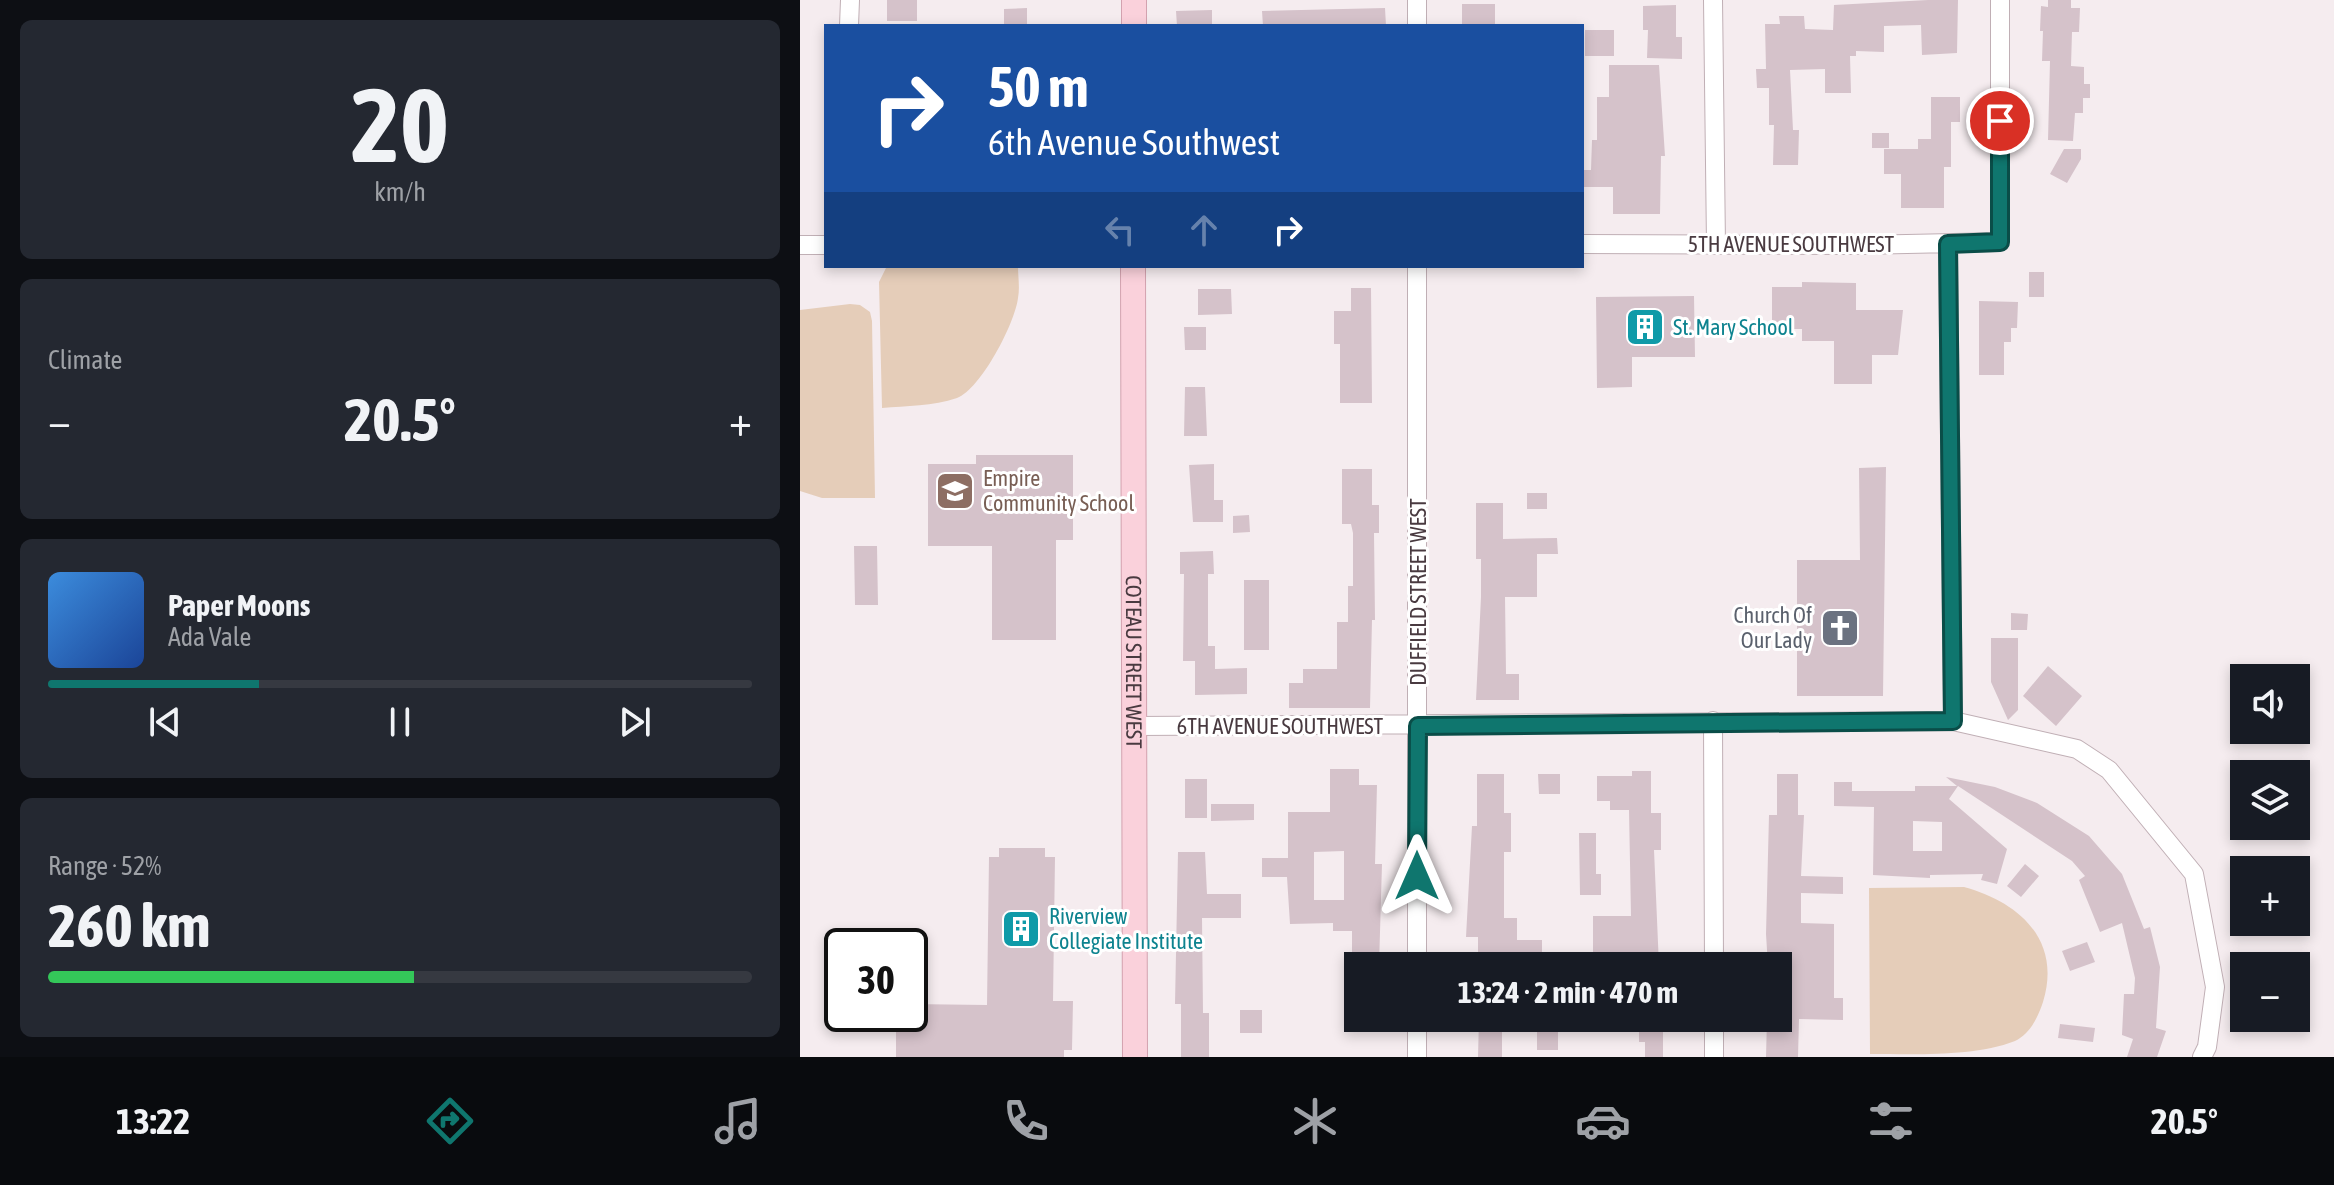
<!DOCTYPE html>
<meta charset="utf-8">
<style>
body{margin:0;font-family:"Asap Condensed",sans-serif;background:#242831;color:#f1f3f6;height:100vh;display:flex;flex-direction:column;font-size:30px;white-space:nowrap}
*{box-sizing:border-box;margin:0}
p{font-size:26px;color:#9ea1a6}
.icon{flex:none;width:44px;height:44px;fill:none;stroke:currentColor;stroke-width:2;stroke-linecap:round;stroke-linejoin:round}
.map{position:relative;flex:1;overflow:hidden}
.details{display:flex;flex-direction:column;gap:20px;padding:20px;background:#0d0f14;width:800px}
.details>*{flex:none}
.guide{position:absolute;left:24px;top:24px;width:760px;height:244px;border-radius:0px;box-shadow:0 4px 12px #0003;background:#1a4fa0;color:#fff;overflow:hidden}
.controls{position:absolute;left:1430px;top:664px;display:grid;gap:16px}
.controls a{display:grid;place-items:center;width:80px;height:80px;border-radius:0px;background:#171b24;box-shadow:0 4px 12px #0003;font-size:40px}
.speed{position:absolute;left:24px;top:928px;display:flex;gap:16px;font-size:40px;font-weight:700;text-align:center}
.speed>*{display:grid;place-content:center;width:104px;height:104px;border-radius:50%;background:#171b24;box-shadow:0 4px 12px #0003;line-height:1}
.speed .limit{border:4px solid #111;border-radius:12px;background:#fff;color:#111}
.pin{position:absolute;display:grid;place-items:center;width:68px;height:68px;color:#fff;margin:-34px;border:4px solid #fff;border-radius:50%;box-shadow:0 2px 8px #0007}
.me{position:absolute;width:88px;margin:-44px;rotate:0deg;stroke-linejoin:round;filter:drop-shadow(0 0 6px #0008)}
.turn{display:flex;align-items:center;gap:28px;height:168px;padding:0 32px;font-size:36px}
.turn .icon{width:104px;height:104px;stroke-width:2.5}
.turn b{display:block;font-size:56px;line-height:68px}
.lanes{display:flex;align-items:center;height:76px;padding:0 32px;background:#0003;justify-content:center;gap:40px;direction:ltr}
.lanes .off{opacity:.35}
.big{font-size:60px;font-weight:700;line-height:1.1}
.details .tile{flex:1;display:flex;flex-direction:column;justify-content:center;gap:12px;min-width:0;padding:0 28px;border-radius:12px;background:#242831}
.details .dial{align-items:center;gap:0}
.dial b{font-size:104px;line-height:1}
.song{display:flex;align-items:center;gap:24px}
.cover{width:96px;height:96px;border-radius:12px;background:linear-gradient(135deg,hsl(210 70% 55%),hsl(220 70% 35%))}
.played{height:8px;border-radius:4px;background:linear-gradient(90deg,#0f766e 30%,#363941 30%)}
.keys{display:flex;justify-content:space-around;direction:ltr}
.heat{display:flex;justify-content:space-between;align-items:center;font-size:44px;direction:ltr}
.charge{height:12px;border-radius:6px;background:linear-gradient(90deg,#34c759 52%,#363941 0)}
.trip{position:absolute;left:544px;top:952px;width:448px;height:80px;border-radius:0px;background:#171b24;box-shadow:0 4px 12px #0003;font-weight:700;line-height:80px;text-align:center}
.tab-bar{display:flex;height:128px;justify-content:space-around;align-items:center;background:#090b0e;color:#9ea1a6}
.tab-bar .icon{width:56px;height:56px}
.tab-bar .active{color:#0f766e}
.tab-bar b{font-size:36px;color:#f1f3f6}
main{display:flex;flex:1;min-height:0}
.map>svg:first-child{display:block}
</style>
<main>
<section class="details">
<div class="tile dial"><b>20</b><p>km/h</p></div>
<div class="tile"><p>Climate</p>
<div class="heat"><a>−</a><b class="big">20.5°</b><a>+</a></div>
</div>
<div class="tile">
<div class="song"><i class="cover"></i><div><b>Paper Moons</b><p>Ada Vale</p></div></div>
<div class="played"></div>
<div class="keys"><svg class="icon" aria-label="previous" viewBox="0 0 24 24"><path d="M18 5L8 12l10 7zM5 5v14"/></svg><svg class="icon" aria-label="pause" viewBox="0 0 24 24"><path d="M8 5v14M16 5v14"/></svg><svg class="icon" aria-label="next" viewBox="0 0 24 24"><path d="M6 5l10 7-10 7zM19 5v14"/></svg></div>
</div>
<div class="tile"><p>Range · 52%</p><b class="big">260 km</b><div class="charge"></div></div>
</section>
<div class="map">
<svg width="1534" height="1057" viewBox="0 0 1534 1057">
<rect width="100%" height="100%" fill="#f5ecef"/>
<path fill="#e5cdb9" d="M127,266H218C218,276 220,288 218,298C215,323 181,389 157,398C133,406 106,406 82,408L79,282L86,268Z
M50,304L60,305L70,312L72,321L75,498H22L0,491V310Z
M1164,887C1219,902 1262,940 1243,1002C1238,1017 1230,1034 1215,1041C1174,1057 1116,1054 1070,1054L1069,888Z"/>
<path fill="#d5c2ca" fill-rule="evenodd" d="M87,0H117V21H87Z
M1128,0H1158L1157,53L1122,55L1121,25L1084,26V52L1056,51V56H1050L1051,93H1025V69L990,70L993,130H999L998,165H973L974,125H969V88H957L956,69H966L965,24H980L979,16H1004L1005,29L1033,30L1034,5Z
M1248,0H1271V8H1280L1279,32H1272L1271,66L1284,67V84H1290V98H1283V113H1275L1273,141L1248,140L1250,61H1242L1243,31H1240L1241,6L1248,7Z
M662,4H695V24H662Z
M876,5V37H882V59L847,58L848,30H843V6Z
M227,8V26H204V9Z
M585,8L586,26H463L462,11Z
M412,10V26H377L376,11Z
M785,30H814V56H785Z
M809,65H859L865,156H861L860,214H813V187H782V170H791L792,140H797V97H809Z
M1131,97H1160V122H1151V167H1144V208H1101V174H1084V149H1118V139H1131Z
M1072,133H1089V148H1072Z
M1264,149H1281V159L1267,183L1250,174Z
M1229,272H1244V297H1229Z
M1002,282L1056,283V310H1103L1098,355H1072V384H1034V341H1002V329H972V287H1002Z
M551,288H571L572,403H540V344H534V311H551Z
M398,289H431L432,314L398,315Z
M894,296L895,357H832V387L797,388L796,297Z
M1179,301L1218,302L1217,328H1211V342H1204V375H1179Z
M384,327H406V350H385Z
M385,387H405L407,436H384Z
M176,455H273V540H256V640H192V546H128V464H176Z
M414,464V500H423V522H393L389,465Z
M1086,467L1083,696H997V560H1060L1059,468Z
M542,469H572V505H579V533H574L575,620H572L570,708H489V683H503V669H537V622H548V586H553V533L551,524H542Z
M727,493H747V509H727Z
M676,503H703V539L757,538L758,554H737V597H705L706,674H719V700H676L681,597V559H676Z
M449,515L450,532L433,533V516Z
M54,546H77L78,605H55Z
M413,551L414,574H408V646H415V669L447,668V694L395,695V661H383L384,574H380V552Z
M444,580H469V650H444Z
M1211,613L1228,614L1227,630H1211Z
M1191,638H1218V710L1208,720L1191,682Z
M1248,666L1282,696L1256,726L1223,696Z
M530,769H559V785H577L575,864H582L579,966H552V931H533V923L490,924L487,877H462V858H488V812H530ZM544,851V900H514V852Z
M832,771H851V813H861V850H854L859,966H793V916H831L829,810H810V801H797V776H832Z
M677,774H704V813H711V852H704V918H717V940H742V960H708V966H678V937H666L672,826H677Z
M738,774H760V794H739Z
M977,774H998V815H1004L1001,876L1043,877V894L1001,893V923L1034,924V998H1043V1020L999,1019L998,1057H966L967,1018H978V966H968L966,934L969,815H977Z
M1146,777L1195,787L1237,803L1289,836L1322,874L1344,929L1350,927L1360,967L1356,1028L1366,1031L1357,1057H1327L1333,1039L1322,1035L1324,994H1334L1335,978L1322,923L1300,932L1279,880L1285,876L1272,861L1158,786L1149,799L1207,849L1197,884L1181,880L1183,874L1130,875V878L1073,875L1074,807L1034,806V782H1052V791H1115V786H1157ZM1113,821L1142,822V851H1113Z
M385,779H407V818H385Z
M411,804H454V820L411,821Z
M779,833H796V874H801V895H780Z
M199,848H245V857H255L253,1001H273L272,1050H264V1057H96V1014H110V1004L187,1005L189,857H199Z
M378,852H405L407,894H441V918H402L403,1013H409V1057H381V1004H375Z
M1225,864L1239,876L1221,897L1207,886Z
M1287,942L1295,962L1270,971L1262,951Z
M440,1010H462V1033H440Z
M679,1018H702V1057H678Z
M839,1018H863V1057H845V1042H839Z
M1260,1024L1295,1028L1293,1042L1258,1038Z
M758,1029V1050H737V1030Z"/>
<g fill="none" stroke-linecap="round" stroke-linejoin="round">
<g stroke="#c0afb5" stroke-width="20">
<path id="street" d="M617,0V26
M913,0L916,245
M49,26L50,0
M782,244L1060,245L1200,242V0
M1148,244L1153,721
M0,245H26
M913,721L914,966
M335,726L1153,721L1277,749L1309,770L1394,874L1415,987L1407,1047L1402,1057
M617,966V266
M914,1018V1057
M617,1057V1018"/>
</g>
<g stroke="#d3a2af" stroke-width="26">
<g id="secondary">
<path d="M334,26V0"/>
<path id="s1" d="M333,266L335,1057"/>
</g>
</g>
<use href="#street" stroke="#fff" stroke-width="18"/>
<use href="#secondary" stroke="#fad1db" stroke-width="24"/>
</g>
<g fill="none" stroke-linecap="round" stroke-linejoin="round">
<g stroke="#0a4d48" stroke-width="20">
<path id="route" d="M617,876L618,726L1153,721L1148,244L1200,242V121"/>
</g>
<use href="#route" stroke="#0f766e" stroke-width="14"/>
</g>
<defs>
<g id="building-square" transform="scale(2)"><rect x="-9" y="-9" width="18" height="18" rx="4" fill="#0f9aa8" stroke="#fff"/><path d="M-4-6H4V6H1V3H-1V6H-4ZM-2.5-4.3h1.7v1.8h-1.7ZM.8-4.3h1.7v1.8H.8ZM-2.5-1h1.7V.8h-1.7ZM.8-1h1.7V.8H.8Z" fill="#fff"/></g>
<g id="school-square" transform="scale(2)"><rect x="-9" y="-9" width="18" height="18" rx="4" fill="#8d6e63" stroke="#fff"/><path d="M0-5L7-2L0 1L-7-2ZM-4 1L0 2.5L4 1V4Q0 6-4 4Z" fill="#fff"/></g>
<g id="church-square" transform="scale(2)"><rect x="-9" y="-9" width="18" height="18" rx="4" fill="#6b7280" stroke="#fff"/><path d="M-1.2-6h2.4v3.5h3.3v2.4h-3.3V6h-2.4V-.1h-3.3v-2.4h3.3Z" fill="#fff"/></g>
</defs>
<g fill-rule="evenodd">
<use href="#building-square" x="845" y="327"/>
<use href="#school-square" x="155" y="491"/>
<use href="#church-square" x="1040" y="628"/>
<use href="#building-square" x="221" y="929"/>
</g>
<g text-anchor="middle" stroke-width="6" stroke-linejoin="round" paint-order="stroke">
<g font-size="22" fill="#493a40" stroke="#fff">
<text x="991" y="252">5TH AVENUE SOUTHWEST</text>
<text transform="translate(618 592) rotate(-90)" y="8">DUFFIELD STREET WEST</text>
<text dy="8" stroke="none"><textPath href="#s1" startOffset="396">COTEAU STREET WEST</textPath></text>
<text x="480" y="734">6TH AVENUE SOUTHWEST</text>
</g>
<g font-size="22" fill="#0d838f" stroke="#fff" text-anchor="start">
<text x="873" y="335">St. Mary School</text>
<text x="249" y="924">Riverview<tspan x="249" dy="25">Collegiate Institute</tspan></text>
</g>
<g font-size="22" fill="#785e54" stroke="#fff" text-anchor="start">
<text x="183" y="486">Empire<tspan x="183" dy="25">Community School</tspan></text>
</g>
<g font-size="22" fill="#5b616d" stroke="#fff" text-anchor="end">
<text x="1012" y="623">Church Of<tspan x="1012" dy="25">Our Lady</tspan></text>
</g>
</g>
</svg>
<div class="controls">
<a><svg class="icon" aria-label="sound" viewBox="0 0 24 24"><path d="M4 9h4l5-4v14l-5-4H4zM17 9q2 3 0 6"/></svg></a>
<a><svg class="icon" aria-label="layers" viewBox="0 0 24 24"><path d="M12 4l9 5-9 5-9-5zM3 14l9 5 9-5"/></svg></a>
<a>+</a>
<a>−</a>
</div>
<div class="speed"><div class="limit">30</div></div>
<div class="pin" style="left:1200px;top:121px;background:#d93025"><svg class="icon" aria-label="arrive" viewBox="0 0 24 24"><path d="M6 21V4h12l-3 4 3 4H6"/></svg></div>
<svg class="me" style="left:617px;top:876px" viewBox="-20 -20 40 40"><path d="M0-17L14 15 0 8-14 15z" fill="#0f766e" stroke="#fff" stroke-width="4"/></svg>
<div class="trip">13:24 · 2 min · 470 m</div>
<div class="guide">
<div class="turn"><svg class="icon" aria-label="right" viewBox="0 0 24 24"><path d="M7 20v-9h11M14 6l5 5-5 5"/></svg><div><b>50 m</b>6th Avenue Southwest</div></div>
<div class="lanes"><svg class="icon off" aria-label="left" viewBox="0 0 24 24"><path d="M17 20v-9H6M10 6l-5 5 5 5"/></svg><svg class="icon off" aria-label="ahead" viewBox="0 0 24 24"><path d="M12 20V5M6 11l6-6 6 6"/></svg><svg class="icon" aria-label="right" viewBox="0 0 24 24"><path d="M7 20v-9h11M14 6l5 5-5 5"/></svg></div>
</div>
</div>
</main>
<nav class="tab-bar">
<b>13:22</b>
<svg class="icon active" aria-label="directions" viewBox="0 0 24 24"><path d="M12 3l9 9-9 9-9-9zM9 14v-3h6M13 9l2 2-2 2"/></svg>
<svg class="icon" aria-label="music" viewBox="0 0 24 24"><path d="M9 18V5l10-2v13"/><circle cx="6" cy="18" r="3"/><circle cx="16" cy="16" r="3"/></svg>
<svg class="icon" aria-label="phone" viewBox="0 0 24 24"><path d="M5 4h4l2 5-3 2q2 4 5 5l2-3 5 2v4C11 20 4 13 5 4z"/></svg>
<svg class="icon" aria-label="climate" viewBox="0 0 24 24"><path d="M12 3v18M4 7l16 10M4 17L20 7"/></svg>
<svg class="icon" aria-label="car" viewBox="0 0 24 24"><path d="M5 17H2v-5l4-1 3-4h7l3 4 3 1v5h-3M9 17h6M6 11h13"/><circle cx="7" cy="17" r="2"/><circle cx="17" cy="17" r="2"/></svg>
<svg class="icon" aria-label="filters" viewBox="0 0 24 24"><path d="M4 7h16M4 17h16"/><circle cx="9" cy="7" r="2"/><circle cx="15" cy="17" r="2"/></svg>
<b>20.5°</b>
</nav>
